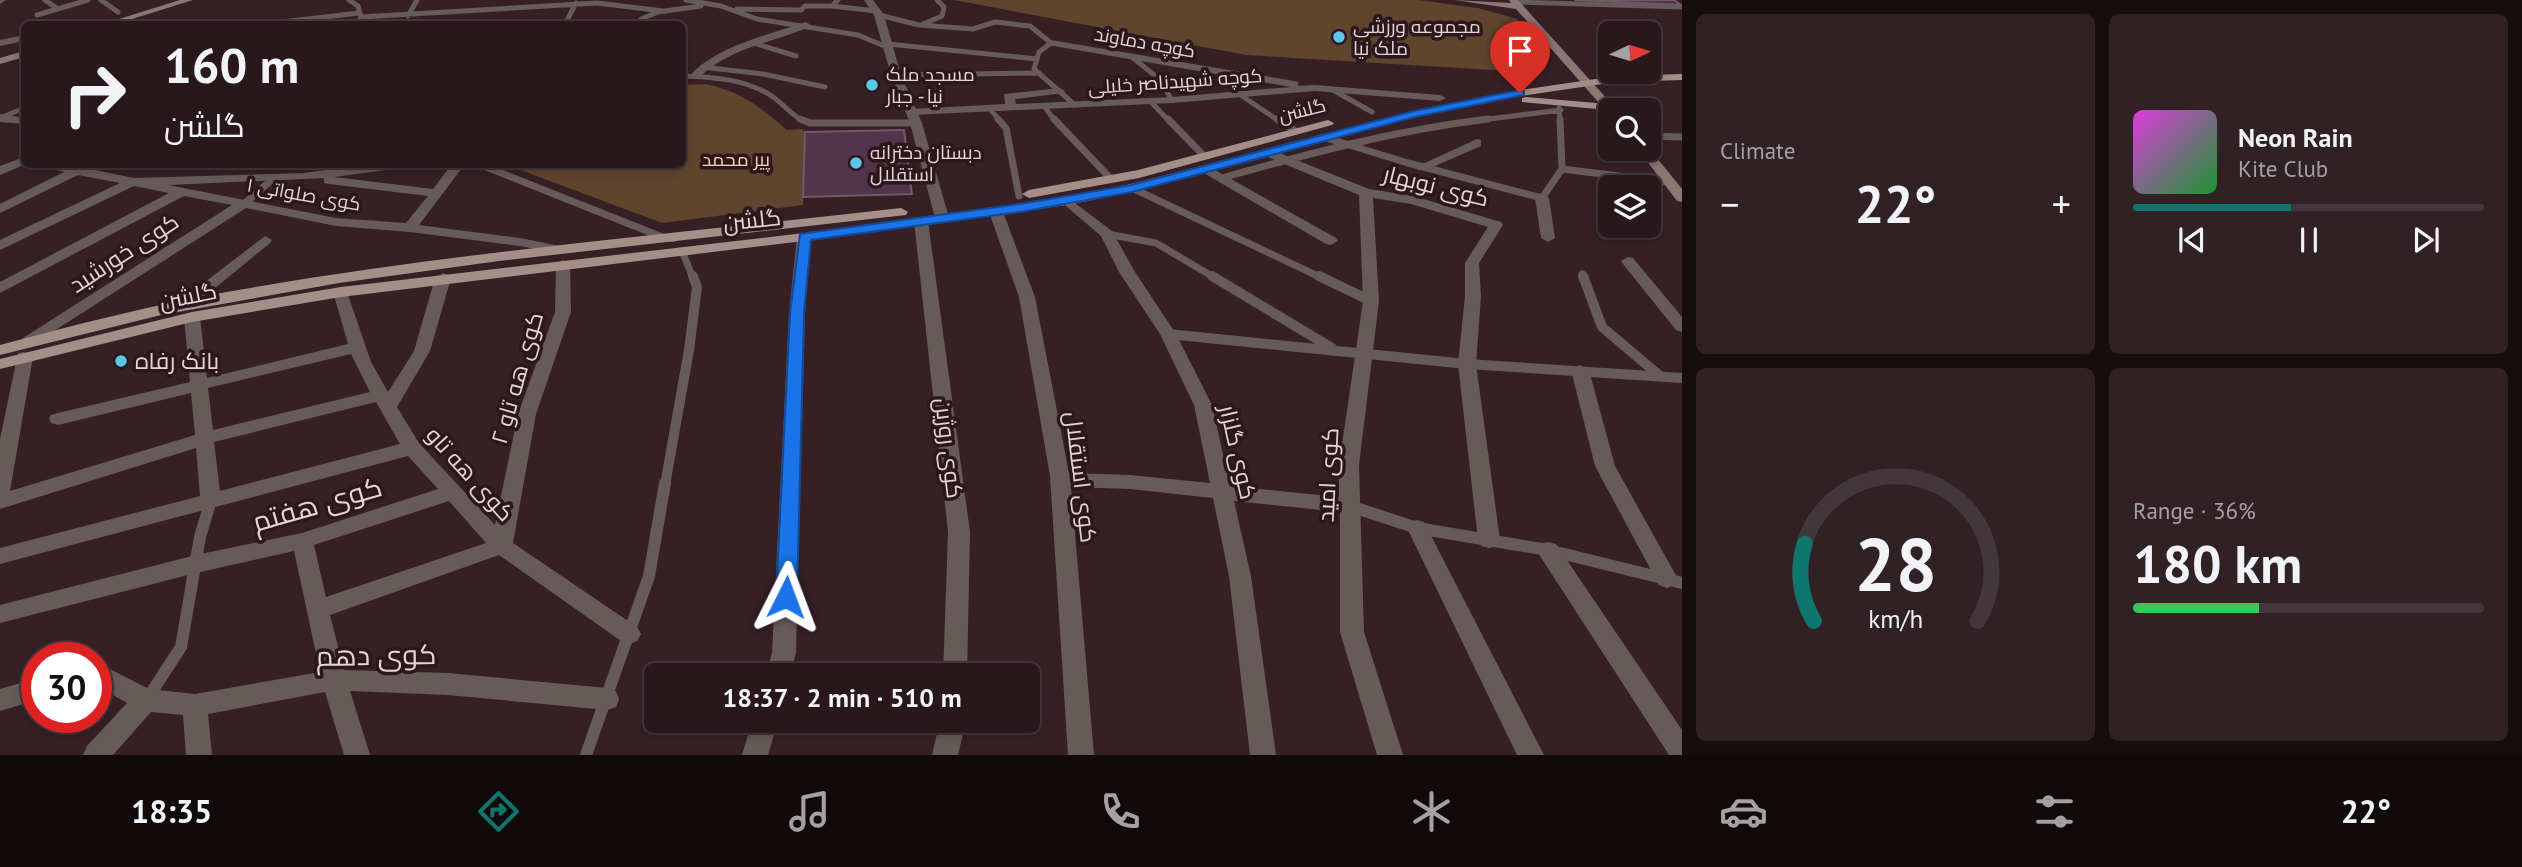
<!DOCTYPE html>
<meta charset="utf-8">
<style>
body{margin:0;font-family:"PT Sans",Cairo,sans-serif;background:#302125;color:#f1f3f6;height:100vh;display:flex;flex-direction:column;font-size:26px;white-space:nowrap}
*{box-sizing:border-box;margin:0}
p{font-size:23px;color:#a5a0a3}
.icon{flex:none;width:38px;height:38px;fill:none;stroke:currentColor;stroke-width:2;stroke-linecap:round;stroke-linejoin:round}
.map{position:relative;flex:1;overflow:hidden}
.panel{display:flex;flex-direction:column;gap:14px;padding:14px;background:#160d0f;width:840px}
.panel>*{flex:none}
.hud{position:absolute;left:21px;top:21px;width:665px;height:147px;border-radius:10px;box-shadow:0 4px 10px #0003,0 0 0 2px #44373b;background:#28181c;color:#f1f3f6;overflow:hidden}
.needle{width:46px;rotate:86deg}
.buttons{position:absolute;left:1598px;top:21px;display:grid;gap:14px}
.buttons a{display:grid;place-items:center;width:63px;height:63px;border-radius:10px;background:#28181c;box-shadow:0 4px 10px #0003,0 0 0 2px #44373b;font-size:35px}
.speed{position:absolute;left:21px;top:642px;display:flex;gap:14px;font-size:35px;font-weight:700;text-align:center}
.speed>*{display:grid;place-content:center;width:91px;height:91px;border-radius:50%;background:#28181c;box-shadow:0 4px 10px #0003,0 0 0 2px #44373b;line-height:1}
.speed .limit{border:10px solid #d22;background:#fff;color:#111}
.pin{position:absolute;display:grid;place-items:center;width:60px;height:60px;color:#fff;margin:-72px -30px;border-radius:50% 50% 50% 0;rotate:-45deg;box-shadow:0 0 7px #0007}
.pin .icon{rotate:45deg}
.me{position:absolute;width:77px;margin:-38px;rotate:3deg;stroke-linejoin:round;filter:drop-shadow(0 0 5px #0008)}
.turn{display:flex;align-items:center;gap:24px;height:147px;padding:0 28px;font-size:32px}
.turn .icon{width:91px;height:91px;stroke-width:2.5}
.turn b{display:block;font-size:49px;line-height:60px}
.big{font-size:52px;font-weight:700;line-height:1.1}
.panel .card{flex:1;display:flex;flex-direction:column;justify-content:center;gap:10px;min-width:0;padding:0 24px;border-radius:10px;background:#302125}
.panel .dial{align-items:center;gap:0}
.dial svg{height:182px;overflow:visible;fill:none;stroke:#44373b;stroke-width:7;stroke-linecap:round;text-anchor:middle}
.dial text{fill:#f1f3f6;stroke:none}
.song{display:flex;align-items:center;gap:21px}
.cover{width:84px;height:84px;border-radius:10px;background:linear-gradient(135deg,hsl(300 70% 55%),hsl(130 70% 35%))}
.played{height:7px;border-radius:4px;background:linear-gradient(90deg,#0f766e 45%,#44373b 45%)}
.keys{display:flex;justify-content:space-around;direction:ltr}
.heat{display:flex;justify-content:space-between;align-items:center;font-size:38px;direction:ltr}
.charge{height:10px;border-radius:5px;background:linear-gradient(90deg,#34c759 36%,#44373b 0)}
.panel .tiles{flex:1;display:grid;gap:14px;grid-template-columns:repeat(2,1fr)}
.trip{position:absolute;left:644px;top:663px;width:396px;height:70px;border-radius:10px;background:#28181c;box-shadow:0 4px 10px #0003,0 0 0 2px #44373b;font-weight:700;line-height:70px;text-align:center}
.dock{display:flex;height:112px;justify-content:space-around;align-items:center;background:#100a0b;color:#a5a0a3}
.dock .icon{width:49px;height:49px}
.dock .selected{color:#0f766e}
.dock b{font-size:32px;color:#f1f3f6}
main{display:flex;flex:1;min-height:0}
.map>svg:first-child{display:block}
</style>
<main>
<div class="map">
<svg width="1682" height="755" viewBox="0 0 1682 755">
<rect width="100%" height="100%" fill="#362025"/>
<path fill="#5f452e" d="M954,0H1418L1478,8L1517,19L1547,64L1509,71L1246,55Z
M706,84C744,93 758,106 787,130L802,129L805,132L803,205L662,223L507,165L682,164L683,85Z"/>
<path fill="#52354b" stroke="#6f5a69" stroke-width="2" d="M1575,0H1674L1681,5Z
M904,130L912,194L803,197L805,132Z"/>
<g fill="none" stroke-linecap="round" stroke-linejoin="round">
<path stroke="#665b58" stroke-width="5" d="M45,0L58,9
M101,0L118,12
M349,0L358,6L361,17L357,24
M686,0L721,6L757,19L858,35L889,48
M1514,2L1682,7
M832,6L876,11
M737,9L801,10L805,6H832L838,0
M37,15L88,0
M879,15L919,25L973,29L995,22L1030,26L1051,43L1039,52L1034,69L1075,105
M408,16L417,0
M361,17L597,3L663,11
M265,24L359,13
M565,24L576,3
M641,24V19L658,12L701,6
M923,24L942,16L944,7L937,0
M757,44L796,56
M888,44L1037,59
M1133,58L1158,78L1172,100
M702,67L763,74L825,87
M896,75L1039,73
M682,76C713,77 747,79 773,97C784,105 792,115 803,121
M1331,89L1372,112
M1242,96L1279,121
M1150,101L1169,121
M1044,106L1055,121
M1559,108L1560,121
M990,109L1000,121
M3,117L24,108
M1473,121L1561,110"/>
<path stroke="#665b58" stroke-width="7" d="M800,119L810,123H916
M998,119L1006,128L1019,196
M1054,119L1111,179
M1168,119L1204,156
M1277,119L1295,131
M1648,136L1682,137
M1323,137L1408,163L1542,198L1562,169L1560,119
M1562,169L1668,182
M1222,178C1311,153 1396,130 1488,119
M1132,188L1322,278
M245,203L274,178
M1107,234L1156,243L1215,278
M682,251L693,278
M1582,274L1584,278"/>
<path stroke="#665b58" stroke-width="10" d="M1212,276L1332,348
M1319,276L1371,301
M1583,276L1602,327L1660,376
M1168,334L1467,364L1682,378
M665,485L689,350L697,287L693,276"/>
<path stroke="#665b58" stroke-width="12" d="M1350,506L1417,528L1548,550L1682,583
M147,699L181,647L200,537L211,500
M586,755L649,576L665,483"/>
<path fill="#665b58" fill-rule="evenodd" d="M0,0H6L0,4Z
M806,22L811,25L809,27C772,43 728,48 699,78L690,76C714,47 770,34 806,22Z
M24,35V41L0,46V40Z
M1051,40L1294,81L1298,82V86L1315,85L1440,95L1446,98L1440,101L1315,91L1172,103L912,115L906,112L912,109L1005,104L1004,94L1060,88L1065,91L1064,93L1015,99L1016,104L1172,97L1291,87L1048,45L1046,43Z
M0,114L24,118V124L0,122Z
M1477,139L1481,140V146L1426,170H1418L1416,167Z
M1267,148L1369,189L1413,196L1501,222L1503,225L1479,263L1481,296L1476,364L1500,540L1497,546L1489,548L1481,546L1478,540L1458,364L1465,296V263L1488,227L1411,204L1373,198L1379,301L1359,465L1364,632L1403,755H1377L1340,632V512L1234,501L1251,576L1276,755H1250L1229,576L1213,498L1130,489L1071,487L1094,755H1068L1050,476L1019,297L989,212L996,208L1003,212L1035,297L1069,473L1130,475L1210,483L1194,405L1160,334L1119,272L1101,236L1060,201L1067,197L1112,231L1135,272L1176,334L1212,405L1230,486L1339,497V465L1363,301L1359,195L1263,155L1261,152Z
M24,157L26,164L0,175V166Z
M37,164H65L134,178L303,173L369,164H407L401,168L334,177L433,189L452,164H465L419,225L520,238L565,247L567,250L560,254L520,246L410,232L336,226L246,208L29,347L23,346L21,342L23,338L232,205L184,196L0,293V282L169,193L134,186L0,250V240L120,183L78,175L0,213V204L64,172ZM324,178V183L329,184L428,196L406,223L336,218L168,185Z
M469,164H488L677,239L675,242H665Z
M1206,165L1336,238L1338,241L1331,245L1326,244L1202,172L1200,169Z
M1542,194L1549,198L1555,238L1548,242L1541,238L1535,198Z
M921,217L928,221L970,532L967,676H943L948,532L914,221Z
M804,233L811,237L805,313L796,653L789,676H765L772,653L789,313L797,237Z
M265,236L272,240L270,243L192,307H180L178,304L180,301Z
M1628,257L1633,258L1682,317V332L1676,330L1623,264L1621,261Z
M563,260L570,264L571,312L536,414L513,543L637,627L641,634L637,641L629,644L621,641L499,555L330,615L344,670L448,673L607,688L616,691L619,699L616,707L607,710L448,695L350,691L370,755H344L325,692L208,714L212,755H186L183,715L151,712L113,755H83L87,746L127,703L96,685V662L149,689L195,694L320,672L294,551L196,573L0,623V605L196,555L302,533L438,489L408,456L0,564V548L200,496L196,448L0,509V439L18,353L24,352L33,357L10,491L195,435L191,393L58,425L51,423L49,419L51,415L58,413L190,382L184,317L186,314H198L200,317L207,378L348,344L333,292L336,289H346L371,362L388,392L414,351L435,278L443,273L448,275L451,278L430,351L397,407L419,443L495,525L518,414L555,312L556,264ZM351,354L370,392L213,430L208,388ZM376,402L400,444L220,491L214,442ZM449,501L486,543L326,597L314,545Z
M1580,365L1589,370L1615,466L1678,579L1675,585L1667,588L1659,585L1595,466L1571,370Z
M1417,520L1424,522L1427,528L1544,755H1517L1407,528L1410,522Z
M1548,542L1556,544L1682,730V755H1669L1540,556L1537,550L1540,544Z
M37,678V700L0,711V689Z
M752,721H778L768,755H742Z
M940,721H966L958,755H932Z"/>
<path fill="#665b58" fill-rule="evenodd" d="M864,0H873L884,15L901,75L922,123L949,218L947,221H937L935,218L910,123L891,75L874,15Z"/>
<path fill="#8a7773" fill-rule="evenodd" d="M180,0H193L116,24H103Z
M1454,0L1511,3L1509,0H1518L1617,110L1607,112L1516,9Z
M24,51V57L0,64V58Z
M1648,147L1682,189V202L1677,201L1638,149Z"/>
<path fill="#a58d88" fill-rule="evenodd" d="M1682,74V80L1616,82L1520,96L1415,117L1137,191L1067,205L804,241L341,297L192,322L0,369V359L192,312L341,287L804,233L1067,197L1131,184L1414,111L1520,90L1616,76Z
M1526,97L1608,104L1614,107L1608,110L1522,102V98Z
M1328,120L1334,123L1332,125L1139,178L1029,198L1022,194L1029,190L1138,170Z
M901,208L908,212L906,215L499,261L339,283L161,315L0,355V345C75,325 151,305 227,292C450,252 676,234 901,208Z"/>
</g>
<path fill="#1a73e8" stroke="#114b97" stroke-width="2" d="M1520,90L1524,91V95L1415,117L1132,192L1020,212L811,240L804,313L797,597L794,603L786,606L779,603L776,597L790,313L800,234L1020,204L1131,185L1414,111Z"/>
<g fill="#5cc7e8" stroke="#2c171c" stroke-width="2.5">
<circle cx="1339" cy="37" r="7"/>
<circle cx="872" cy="85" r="7"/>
<circle cx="856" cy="163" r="7"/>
<circle cx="121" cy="361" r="7"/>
</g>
<g text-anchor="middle" stroke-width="7" stroke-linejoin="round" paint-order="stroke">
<g font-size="19" fill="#e4d5d8" stroke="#2c171c" text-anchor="start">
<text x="1353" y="33">مجموعه ورزشی<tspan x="1353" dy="22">ملک نیا</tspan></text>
<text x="886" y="81">مسجد ملک<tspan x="886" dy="22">نیا - جبار</tspan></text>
<text x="870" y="159">دبستان دخترانه<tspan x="870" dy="22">استقلال</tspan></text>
</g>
<g font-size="19" fill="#e4d5d8" stroke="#2c171c">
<text transform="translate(1145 42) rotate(10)" y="7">کوچه دماوند</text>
<text transform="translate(1175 81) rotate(-4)" y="7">کوچه شهیدناصر خلیلی</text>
<text transform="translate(1302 110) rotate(-14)" y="7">گلشن</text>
<text transform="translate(304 194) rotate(10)" y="7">کوی صلواتی ۱</text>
</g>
<g font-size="19" fill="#fbd2ae" stroke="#2c171c">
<text x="736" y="166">پیر محمد</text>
</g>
<g font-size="23" fill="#e4d5d8" stroke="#2c171c">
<text transform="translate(1436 186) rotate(14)" y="8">کوی نوبهار</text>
<text transform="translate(752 220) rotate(-6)" y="8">گلشن</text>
<text transform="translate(124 253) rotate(-33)" y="8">کوی خورشید</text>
<text transform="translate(188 296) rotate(-11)" y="8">گلشن</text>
<text transform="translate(517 378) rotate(-74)" y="8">کوی هه تاو ۲</text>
<text transform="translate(949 448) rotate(83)" y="8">کوی روژین</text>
<text transform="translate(1238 452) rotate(77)" y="8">کوی گلزار</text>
<text transform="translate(470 474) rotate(48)" y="8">کوی هه تاو</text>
<text transform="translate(1328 475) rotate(-87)" y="8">کوی امید</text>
<text transform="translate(1081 477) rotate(83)" y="8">کوی استقلال</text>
</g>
<g font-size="23" fill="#e4d5d8" stroke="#2c171c" text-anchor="start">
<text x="135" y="369">بانک رفاه</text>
</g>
<g font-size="28" fill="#e4d5d8" stroke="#2c171c">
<text transform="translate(317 504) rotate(-16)" y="10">کوی هفتم</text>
<text transform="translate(376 655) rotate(-1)" y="10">کوی دهم</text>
</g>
</g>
</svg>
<div class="buttons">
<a><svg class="needle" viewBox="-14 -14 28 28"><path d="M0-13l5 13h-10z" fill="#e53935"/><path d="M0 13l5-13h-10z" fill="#a5a0a3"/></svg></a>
<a><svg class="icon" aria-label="search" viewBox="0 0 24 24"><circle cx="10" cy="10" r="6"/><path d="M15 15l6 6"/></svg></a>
<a><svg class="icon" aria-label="layers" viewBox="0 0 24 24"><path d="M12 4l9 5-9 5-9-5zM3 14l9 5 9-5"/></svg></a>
</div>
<div class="speed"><div class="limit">30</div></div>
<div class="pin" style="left:1520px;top:93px;background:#d93025"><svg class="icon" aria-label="arrive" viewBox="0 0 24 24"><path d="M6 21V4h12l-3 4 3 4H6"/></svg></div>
<svg class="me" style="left:786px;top:597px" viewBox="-20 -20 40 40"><path d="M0-17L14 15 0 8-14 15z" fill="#1a73e8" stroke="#fff" stroke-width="4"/></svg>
<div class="trip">18:37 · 2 min · 510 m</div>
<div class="hud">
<div class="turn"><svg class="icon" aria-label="right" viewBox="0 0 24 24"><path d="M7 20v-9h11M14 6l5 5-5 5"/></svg><div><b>160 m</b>گلشن</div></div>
</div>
</div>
<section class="panel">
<div class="tiles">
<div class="card"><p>Climate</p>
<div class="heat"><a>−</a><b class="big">22°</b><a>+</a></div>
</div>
<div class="card">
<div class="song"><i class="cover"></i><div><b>Neon Rain</b><p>Kite Club</p></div></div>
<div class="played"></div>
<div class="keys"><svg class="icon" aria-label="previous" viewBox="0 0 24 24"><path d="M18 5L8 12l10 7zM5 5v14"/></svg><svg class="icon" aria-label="pause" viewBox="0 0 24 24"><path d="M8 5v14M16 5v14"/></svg><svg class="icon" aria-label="next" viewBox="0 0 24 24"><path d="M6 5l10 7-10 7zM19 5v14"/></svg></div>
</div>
<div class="card dial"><svg viewBox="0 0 100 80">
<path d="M14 69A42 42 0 1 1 86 69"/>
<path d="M14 69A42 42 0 0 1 10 35" stroke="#0f766e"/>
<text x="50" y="56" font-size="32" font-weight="700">28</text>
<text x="50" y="72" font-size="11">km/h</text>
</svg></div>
<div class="card"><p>Range · 36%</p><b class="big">180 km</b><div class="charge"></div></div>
</div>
</section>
</main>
<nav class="dock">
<b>18:35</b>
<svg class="icon selected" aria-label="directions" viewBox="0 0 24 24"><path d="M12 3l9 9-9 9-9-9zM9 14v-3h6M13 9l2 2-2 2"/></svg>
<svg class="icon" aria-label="music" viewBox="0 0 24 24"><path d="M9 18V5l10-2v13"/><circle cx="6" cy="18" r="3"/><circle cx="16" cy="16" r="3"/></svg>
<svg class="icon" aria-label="phone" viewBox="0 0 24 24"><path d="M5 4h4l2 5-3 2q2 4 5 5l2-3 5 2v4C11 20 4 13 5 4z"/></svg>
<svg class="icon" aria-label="climate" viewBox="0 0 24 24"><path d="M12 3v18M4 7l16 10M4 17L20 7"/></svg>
<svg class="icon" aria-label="car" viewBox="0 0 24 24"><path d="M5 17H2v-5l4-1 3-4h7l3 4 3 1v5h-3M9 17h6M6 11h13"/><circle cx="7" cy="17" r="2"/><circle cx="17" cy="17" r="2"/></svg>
<svg class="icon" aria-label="filters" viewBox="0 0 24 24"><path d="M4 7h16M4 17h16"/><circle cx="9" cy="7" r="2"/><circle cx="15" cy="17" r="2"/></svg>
<b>22°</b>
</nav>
